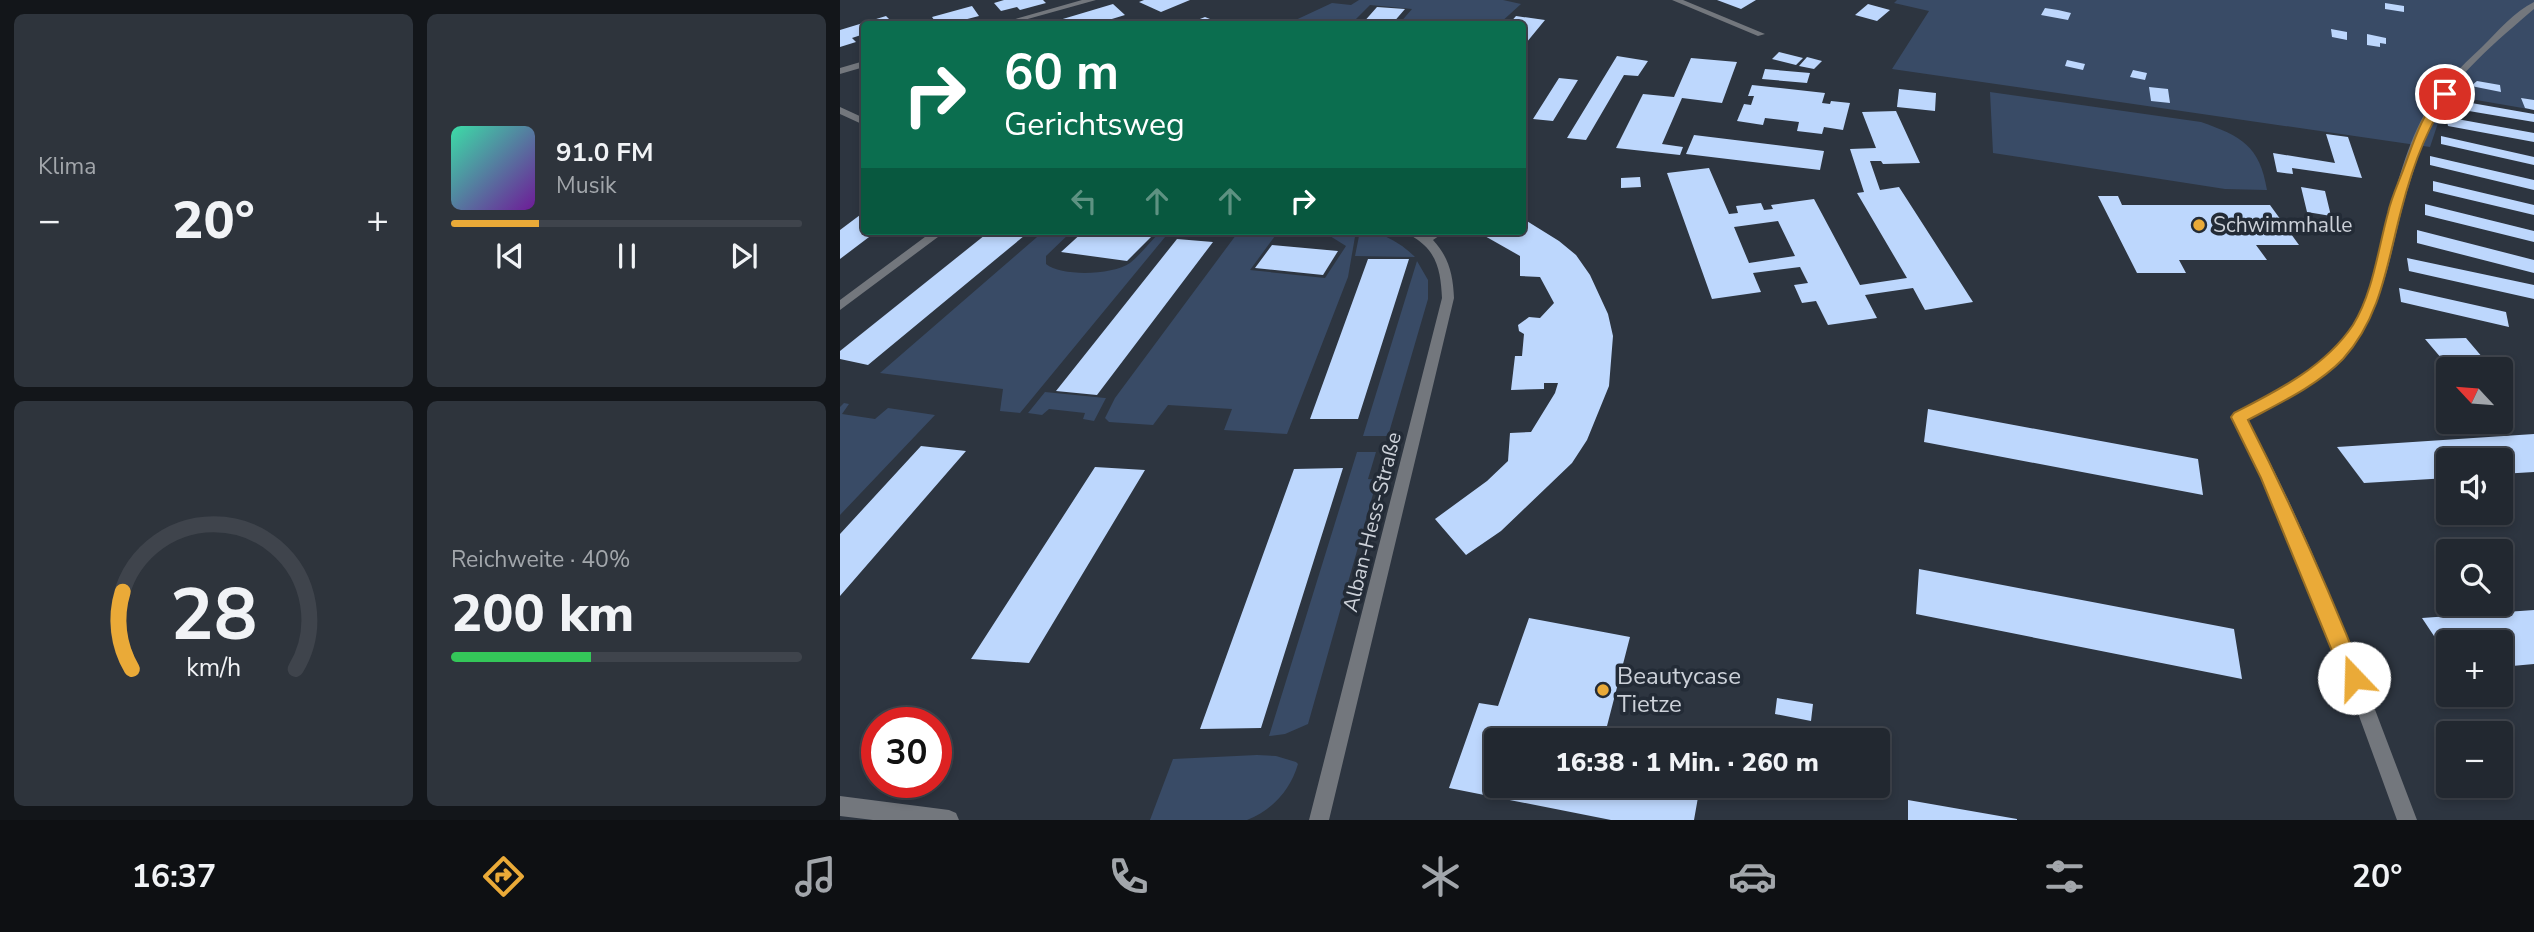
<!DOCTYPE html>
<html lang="de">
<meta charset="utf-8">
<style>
body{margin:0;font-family:"Nunito Sans",sans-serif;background:#2e343c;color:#f1f3f6;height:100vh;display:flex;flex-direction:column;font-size:26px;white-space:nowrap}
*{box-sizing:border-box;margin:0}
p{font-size:23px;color:#a2a6ab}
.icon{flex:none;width:38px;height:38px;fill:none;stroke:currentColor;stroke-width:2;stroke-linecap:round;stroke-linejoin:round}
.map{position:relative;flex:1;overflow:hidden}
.panel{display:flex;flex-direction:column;gap:14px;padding:14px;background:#13161a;width:840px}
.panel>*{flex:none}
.hud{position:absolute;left:21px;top:21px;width:665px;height:214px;border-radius:7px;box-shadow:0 4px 10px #0003,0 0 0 2px #3f444c;background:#0b6e4f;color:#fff;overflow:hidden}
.needle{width:46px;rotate:296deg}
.fabs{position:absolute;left:1596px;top:357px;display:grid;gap:14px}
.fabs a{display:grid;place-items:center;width:77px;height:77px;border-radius:7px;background:#222830;box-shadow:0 4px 10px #0003,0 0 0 2px #3f444c;font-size:35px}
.speed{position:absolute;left:21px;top:707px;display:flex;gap:14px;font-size:35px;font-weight:700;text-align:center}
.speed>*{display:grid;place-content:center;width:91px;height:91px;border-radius:50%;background:#222830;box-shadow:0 4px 10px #0003,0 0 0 2px #3f444c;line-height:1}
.speed .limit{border:10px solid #d22;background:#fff;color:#111}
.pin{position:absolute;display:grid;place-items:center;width:60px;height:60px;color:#fff;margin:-30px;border:4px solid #fff;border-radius:50%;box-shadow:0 2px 7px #0007}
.me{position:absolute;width:77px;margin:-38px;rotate:339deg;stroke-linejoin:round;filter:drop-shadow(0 0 5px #0008)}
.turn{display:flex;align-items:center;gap:24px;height:147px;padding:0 28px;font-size:32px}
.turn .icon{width:91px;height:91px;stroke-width:2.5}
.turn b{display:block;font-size:49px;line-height:60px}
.lanes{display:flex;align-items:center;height:66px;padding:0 28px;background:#0003;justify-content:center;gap:35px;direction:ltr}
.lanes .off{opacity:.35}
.big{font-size:52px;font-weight:800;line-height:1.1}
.panel .widget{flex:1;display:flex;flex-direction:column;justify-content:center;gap:10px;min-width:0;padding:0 24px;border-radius:10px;background:#2e343c}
.panel .dial{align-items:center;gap:0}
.dial svg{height:182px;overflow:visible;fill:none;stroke:#3f444c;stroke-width:7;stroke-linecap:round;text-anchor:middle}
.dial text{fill:#f1f3f6;stroke:none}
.song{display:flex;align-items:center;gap:21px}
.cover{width:84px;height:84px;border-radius:10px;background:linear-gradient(135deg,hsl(160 70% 55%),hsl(280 70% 35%))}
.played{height:7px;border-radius:4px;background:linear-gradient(90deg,#eaaa38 25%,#3f444c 25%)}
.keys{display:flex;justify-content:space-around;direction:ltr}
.heat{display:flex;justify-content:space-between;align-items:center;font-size:38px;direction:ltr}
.charge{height:10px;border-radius:5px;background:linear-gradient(90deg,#34c759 40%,#3f444c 0)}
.panel .tiles{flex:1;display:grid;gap:14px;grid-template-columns:repeat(2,1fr)}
.trip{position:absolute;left:644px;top:728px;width:406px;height:70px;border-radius:7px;background:#222830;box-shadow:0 4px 10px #0003,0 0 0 2px #3f444c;font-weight:800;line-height:70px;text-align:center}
.tab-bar{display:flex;height:112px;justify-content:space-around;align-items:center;background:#0e1013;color:#a2a6ab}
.tab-bar .icon{width:49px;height:49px}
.tab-bar .selected{color:#eaaa38}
.tab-bar b{font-size:32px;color:#f1f3f6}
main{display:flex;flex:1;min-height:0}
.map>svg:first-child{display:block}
</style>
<main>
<section class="panel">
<div class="tiles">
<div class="widget"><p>Klima</p>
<div class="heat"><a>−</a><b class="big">20°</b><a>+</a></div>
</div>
<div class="widget">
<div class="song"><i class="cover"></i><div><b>91.0 FM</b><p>Musik</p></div></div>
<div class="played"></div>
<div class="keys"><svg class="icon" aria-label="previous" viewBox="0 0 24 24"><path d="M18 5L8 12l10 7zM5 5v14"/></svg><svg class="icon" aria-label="pause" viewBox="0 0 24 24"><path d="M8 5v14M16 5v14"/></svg><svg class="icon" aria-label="next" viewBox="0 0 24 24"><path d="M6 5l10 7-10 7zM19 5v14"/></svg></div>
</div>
<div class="widget dial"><svg viewBox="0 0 100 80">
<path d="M14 69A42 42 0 1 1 86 69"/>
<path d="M14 69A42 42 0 0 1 10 35" stroke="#eaaa38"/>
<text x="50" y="56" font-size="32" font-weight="700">28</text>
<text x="50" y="72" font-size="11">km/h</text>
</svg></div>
<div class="widget"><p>Reichweite · 40%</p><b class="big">200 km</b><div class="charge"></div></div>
</div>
</section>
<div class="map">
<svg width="1694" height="820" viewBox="0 0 1694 820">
<rect width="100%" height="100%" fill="#2d3540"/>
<path fill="#394b66" d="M519,0H663L681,4L659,24H559L572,9L530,5L511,24H447L492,3L511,5Z
M1057,0H1694V110L1619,97L1601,114L1590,147L1052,69L1089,11L1054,3Z
M1150,92L1361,122C1401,136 1420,146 1427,190L1385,189L1153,153Z
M204,231H232L206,256V264C222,277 273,275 290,263C301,254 311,241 321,231H330L180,413L160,411L163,389L40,373Z
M399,231H468L462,234L435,236L410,270L485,278L506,246L490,236L489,231H516L508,277L447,434L384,430L392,409L328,405L313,425L269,422L265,418L275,398Z
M520,231C541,231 561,243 575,257L515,256Z
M577,261L588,280V299L548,436H523Z
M205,392L265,398H266L254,421L243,419L245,413L209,409L202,415L188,413Z
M4,403L9,404L2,414L35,419L48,408L95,415L0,515V407Z
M517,452H536L528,479L537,480L468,724L445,734L429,736Z
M417,755L436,756L456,762L458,764C450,791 432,810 407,820H310L333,759Z"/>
<path fill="#bdd7fd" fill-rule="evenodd" d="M164,0H203L206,3L180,10L177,7L161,11L154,3Z
M304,0H350L321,12L299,2Z
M877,0H916L901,9Z
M1545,3L1564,6V12L1545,9Z
M273,4L285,15L262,22L265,24H206Z
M1028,4L1050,10L1037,21L1015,15Z
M132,6L139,16L108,24H97L92,17Z
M537,7L565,9L552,24H522Z
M1205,8L1218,10L1231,13L1228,20L1201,15Z
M46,16L54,24H24V34L12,38L16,42L0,47V30Z
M676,16L705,20L682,48V24H669Z
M365,17L375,21L368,24H347Z
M1491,29L1507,32V40L1492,37Z
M1527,34L1546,38V44L1540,43V47L1527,45Z
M939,52L963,58L956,65L932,59Z
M777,56L808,61L798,76L784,75L746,140L727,138Z
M967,57L982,61L974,69L959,66Z
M851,58L897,62L882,103L842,98L822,144L843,147L840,155L776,148L803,94L834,97Z
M1227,60L1245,64L1243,70L1225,66Z
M925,69L970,73L967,83L922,79Z
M1293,70L1307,73L1305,80L1290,77Z
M719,78L738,80L713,121L693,119Z
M1637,81L1660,85L1661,92L1631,86Z
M912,85L985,93L982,103L990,104L991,101L1010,103L1003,130L984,127L982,134L957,131L959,122L925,118L923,125L897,121L904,104L911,105L914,96H908Z
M1309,87L1328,89L1330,103L1311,101Z
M1059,89L1096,93L1095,111L1057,107Z
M1681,98L1694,100V110L1685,108Z
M1620,101L1694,114V122L1623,110Z
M1056,111L1080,163L1043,164L1041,161H1030L1040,190L1059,187L1133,302L1085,310L1073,288L1025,295L1037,318L988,325L976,301L962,303L954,285L968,283L960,267L913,273L921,292L872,299L827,173L869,168L889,214L898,213L896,206L921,203L924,210L933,209L931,205L974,199L1020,285L1067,278L1017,193L1024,192L1010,149L1036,148L1022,112ZM938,221L955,256L909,263L894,227Z
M1606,117L1694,133V142L1608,126Z
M1486,134L1508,137L1522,178L1452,168L1453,174L1437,172L1433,153L1495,163Z
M854,135L984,151L980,170L846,154Z
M1601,136L1694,157V165L1601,144Z
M1590,156L1694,180V190L1590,165Z
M800,177L801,187L781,188V178Z
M1593,181L1694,205V215L1593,191Z
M1461,187L1485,191L1491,216L1467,212Z
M1258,196H1278L1282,205H1430L1459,245H1416L1427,260H1339L1346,273H1297Z
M1585,204L1694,231V242L1585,215Z
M24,212V231H37L0,259V230Z
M682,218L719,241L736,255L750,275L768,314L773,336L769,386L747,440L732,463L661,531L626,555L595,519L647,481L668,461L670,433L691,432L715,393L718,383H704V389L671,390L675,356H682L684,334L679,331L678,325L689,317L700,318L714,303L700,277L680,276V256L636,231H682Z
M1577,230L1694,260V273L1577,243Z
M150,231H190L28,365L0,359V351Z
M244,231H293L314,234L287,261L221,252Z
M337,239L373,242L257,395L216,391Z
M432,245L498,251L483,275L415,268Z
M1567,258L1694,285V299L1569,271Z
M528,259H569L518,419H470Z
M1559,288L1666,312L1669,327L1561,302Z
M1626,338L1643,358L1602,359L1585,339Z
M1088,409L1358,459L1363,495L1084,442Z
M1694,434V472L1661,474V460H1608V478L1524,483L1497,447Z
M81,446L126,451L0,596V534Z
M255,467L305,470L189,663L131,659Z
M503,468L421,728L360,729L454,469Z
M1079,569L1394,629L1402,679L1076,614Z
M1694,610V664L1661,667V642H1608V657L1582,618Z
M689,618L790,637L767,726L835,740H656V786H860L854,820H771L609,788L639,703L658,706Z
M937,698L973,704L971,721L935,714Z
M1068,800L1177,819V820H1068Z"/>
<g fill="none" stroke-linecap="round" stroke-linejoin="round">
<path fill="#73777d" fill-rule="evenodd" d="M242,0H256L170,24H158Z
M832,0H843L925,34L918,36Z
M1694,2V9C1658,40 1615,75 1593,117C1582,138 1577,161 1570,182C1558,218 1553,255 1541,290C1520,355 1464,389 1407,419C1477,546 1525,685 1577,820H1557C1507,684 1460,545 1392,417L1394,413C1436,392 1481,369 1509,330C1529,303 1535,268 1543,236C1553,199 1565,149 1584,115C1598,90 1620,67 1642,47C1657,32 1675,11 1694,2Z
M24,61V67L0,74V68Z
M0,107L24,118V125L0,114Z
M93,231H106L0,310V300Z
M565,231H579L585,234L592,231H606L593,240C609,257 613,275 614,298L489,820H469L602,298C601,278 599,259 584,245C578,239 571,236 565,231Z
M0,796L109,810L116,813L119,820H33L0,816Z"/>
</g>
<path fill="#eaaa38" stroke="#986e24" stroke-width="2" d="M1602,91L1611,94C1586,126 1571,172 1561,211C1547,264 1541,317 1503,359C1478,385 1440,403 1408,420C1451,504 1489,590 1524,678L1521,685L1514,688L1506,685L1421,478L1391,417L1394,413C1437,391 1485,367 1513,325C1533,293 1538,249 1548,213C1551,199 1557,186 1562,173C1573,144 1581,115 1602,91Z"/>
<g fill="#eaaa38" stroke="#232b36" stroke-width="2.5">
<circle cx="1359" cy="225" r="7"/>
<circle cx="763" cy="690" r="7"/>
</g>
<g text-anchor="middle" stroke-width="7" stroke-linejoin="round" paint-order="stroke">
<g font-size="21" fill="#ccd1d9" stroke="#232b36" text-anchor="start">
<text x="1373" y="232">Schwimmhalle</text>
</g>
<g font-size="21" fill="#ccd1d9" stroke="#232b36">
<text transform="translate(532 522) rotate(-76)" y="7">Alban-Hess-Straße</text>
</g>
<g font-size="24" fill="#ccd1d9" stroke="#232b36" text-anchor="start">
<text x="777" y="684">Beautycase<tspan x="777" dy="28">Tietze</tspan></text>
</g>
</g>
</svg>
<div class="fabs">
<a><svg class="needle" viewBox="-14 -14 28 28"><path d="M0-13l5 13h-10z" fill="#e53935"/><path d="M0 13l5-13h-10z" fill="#a2a6ab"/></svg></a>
<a><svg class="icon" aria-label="sound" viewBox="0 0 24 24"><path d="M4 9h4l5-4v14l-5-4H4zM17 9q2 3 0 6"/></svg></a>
<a><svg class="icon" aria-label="search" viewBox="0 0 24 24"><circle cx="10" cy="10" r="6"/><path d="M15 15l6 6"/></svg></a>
<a>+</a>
<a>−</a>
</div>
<div class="speed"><div class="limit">30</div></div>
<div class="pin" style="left:1605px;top:94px;background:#d93025"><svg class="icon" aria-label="arrive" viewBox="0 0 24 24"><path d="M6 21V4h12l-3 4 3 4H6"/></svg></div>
<svg class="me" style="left:1514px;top:678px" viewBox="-20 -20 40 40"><circle r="19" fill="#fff"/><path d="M0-13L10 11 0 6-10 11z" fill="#eaaa38"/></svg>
<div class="trip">16:38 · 1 Min. · 260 m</div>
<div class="hud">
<div class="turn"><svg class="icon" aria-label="right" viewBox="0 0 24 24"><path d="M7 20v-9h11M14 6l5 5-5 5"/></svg><div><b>60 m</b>Gerichtsweg</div></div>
<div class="lanes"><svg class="icon off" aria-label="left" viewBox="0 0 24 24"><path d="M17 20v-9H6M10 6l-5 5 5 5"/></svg><svg class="icon off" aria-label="ahead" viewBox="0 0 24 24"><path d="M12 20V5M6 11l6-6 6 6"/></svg><svg class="icon off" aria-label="ahead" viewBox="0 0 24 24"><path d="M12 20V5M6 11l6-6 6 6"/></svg><svg class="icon" aria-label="right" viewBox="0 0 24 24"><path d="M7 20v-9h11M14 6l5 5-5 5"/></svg></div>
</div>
</div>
</main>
<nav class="tab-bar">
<b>16:37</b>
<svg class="icon selected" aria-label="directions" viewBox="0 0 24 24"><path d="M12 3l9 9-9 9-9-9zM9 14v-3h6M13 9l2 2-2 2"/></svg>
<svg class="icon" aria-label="music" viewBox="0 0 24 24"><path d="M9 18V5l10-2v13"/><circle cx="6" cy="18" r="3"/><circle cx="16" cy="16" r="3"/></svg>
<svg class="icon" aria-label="phone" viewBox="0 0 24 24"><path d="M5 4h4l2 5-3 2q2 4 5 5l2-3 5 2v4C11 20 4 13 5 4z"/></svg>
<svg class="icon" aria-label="climate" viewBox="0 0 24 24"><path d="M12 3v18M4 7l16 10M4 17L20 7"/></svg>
<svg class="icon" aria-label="car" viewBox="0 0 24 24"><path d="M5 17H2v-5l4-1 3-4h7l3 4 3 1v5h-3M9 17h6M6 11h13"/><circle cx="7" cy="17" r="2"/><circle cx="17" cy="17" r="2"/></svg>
<svg class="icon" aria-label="filters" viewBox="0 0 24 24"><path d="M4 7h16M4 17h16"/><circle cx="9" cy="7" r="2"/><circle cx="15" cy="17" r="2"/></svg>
<b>20°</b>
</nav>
